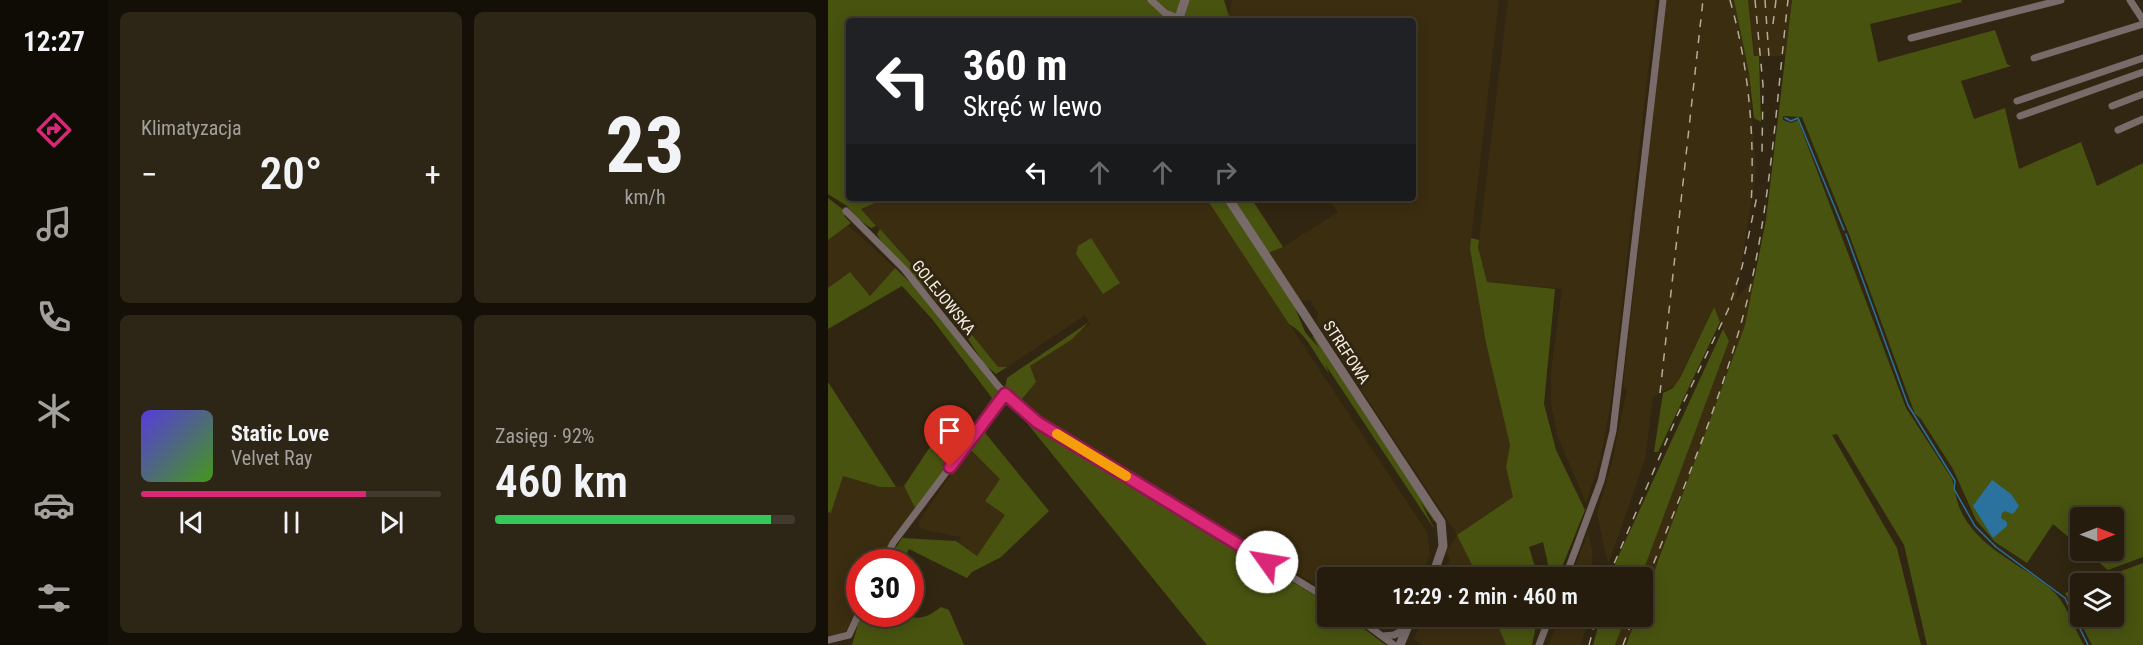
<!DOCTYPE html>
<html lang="pl">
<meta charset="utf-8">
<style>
body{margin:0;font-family:"Roboto Condensed",sans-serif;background:#2d2516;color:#f1f3f6;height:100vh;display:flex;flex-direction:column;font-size:22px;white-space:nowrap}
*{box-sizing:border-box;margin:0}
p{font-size:20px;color:#a3a19d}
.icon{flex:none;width:33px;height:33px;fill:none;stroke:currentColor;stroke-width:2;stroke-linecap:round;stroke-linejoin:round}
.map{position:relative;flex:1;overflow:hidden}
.drawer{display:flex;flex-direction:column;gap:12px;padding:12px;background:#140f07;width:720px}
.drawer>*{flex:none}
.hud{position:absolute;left:18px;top:18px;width:570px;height:183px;border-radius:6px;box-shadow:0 3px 15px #0003,0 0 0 2px #423a2e;background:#202124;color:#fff;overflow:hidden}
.needle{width:39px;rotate:90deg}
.tools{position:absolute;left:1242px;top:507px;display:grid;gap:12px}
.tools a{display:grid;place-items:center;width:54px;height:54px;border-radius:6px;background:#251c0d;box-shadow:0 3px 15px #0003,0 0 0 2px #423a2e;font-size:30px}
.speed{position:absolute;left:18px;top:549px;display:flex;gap:12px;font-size:30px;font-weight:700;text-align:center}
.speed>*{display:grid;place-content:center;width:78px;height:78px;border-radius:50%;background:#251c0d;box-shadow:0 3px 15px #0003,0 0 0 2px #423a2e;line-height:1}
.speed .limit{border:9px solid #d22;background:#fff;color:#111}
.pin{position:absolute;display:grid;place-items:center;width:51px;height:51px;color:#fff;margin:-62px -26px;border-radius:50% 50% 50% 0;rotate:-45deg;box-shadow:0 0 6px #0007}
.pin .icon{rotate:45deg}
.me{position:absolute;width:66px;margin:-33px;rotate:302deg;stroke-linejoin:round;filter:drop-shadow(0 0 4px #0008)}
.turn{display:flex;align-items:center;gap:21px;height:126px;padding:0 18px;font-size:27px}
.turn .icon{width:78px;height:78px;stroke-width:2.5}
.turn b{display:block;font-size:42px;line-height:51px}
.lanes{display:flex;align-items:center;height:57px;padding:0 18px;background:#0003;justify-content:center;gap:30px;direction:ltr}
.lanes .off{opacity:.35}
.big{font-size:45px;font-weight:600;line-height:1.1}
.drawer .card{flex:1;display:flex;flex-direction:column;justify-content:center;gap:9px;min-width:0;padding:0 21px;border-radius:9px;background:#2d2516}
.drawer .dial{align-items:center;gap:0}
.dial b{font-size:78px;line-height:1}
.song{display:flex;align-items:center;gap:18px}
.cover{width:72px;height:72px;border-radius:9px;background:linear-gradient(135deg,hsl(250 70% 55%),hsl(100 70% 35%))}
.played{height:6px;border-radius:3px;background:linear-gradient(90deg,#db2777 75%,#423a2e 75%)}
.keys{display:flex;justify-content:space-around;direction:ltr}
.heat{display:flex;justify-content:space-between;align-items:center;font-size:33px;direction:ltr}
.charge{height:9px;border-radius:4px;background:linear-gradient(90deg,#34c759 92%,#423a2e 0)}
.drawer .tiles{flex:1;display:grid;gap:12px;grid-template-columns:repeat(2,1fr)}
.trip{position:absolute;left:489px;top:567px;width:336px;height:60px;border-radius:6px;background:#251c0d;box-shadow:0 3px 15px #0003,0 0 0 2px #423a2e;font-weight:600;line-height:60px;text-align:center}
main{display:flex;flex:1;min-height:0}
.tabs{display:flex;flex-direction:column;width:108px;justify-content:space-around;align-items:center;background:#0f0b05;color:#a3a19d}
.tabs .icon{width:42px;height:42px}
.tabs .active{color:#db2777}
.tabs b{font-size:27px;color:#f1f3f6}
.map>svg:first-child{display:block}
</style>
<main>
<nav class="tabs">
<b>12:27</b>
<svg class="icon active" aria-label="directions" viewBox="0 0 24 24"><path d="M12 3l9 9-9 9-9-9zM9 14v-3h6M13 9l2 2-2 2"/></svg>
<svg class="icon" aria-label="music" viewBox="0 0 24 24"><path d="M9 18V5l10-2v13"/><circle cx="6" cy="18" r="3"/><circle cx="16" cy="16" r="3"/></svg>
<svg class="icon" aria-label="phone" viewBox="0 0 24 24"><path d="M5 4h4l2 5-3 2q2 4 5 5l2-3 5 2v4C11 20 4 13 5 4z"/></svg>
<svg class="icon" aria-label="climate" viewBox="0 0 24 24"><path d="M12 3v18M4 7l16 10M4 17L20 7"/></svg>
<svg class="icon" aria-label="car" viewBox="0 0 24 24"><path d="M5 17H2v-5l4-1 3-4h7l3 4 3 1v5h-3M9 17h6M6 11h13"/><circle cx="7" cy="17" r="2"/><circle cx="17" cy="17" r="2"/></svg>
<svg class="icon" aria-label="filters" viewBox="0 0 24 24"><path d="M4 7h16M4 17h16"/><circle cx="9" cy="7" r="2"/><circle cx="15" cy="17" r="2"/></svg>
</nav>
<section class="drawer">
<div class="tiles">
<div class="card"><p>Klimatyzacja</p>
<div class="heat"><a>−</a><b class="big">20°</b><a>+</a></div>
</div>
<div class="card dial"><b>23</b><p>km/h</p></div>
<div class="card">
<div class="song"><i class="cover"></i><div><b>Static Love</b><p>Velvet Ray</p></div></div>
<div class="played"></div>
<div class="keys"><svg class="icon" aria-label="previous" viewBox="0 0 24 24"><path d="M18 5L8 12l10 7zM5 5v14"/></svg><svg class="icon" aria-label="pause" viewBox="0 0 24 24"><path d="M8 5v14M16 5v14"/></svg><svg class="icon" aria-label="next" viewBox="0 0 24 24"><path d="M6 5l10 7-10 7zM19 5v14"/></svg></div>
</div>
<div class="card"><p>Zasięg · 92%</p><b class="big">460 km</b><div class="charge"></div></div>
</div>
</section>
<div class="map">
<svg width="1315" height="645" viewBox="0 0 1315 645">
<rect width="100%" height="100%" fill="#312611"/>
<path fill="#3b2d10" d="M404,0H671L642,249L658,343L682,445L678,467L685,497L629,535L650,577H613L622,559L618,552L629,535L488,321L490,313L482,300L473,301L440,253L455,247L510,212L501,198H585V21H399Z
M680,0H828L783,401L773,457L758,503L729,435L723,404V371L734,289L659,282L650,247Z
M838,0H906L921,73L928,171L908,299L927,277L917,325L815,602L813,577L901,341L885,308L848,385L825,397L817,460L780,565L769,514L784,462L799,390L795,386Z
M920,0H964L958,56H927Z
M59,198H378L599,532L602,555L591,577L500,578L499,592L207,412L182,390L184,376L262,324L257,315L179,367H170L88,267L32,209Z
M20,225L67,268L41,296L22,272L0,288V240Z
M141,448L173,479L178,515L149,556L131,543L133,537L96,530L91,527V521Z
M15,476L52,487L76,486L87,508L52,562H32L31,608L18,632L0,636V512L3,513Z
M760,533L764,550V577H743Z
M595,617H666L678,645H595L586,639Z
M733,617H761L753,645H720Z
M798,617H809L798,645H787Z"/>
<path fill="#485310" d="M0,0H353L348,14L337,10V21H21V198H59L33,209L48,226L43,228L30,219L19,206L0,194Z
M361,0H396L401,16L399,21H355Z
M906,0H920L926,56H931L933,122L926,118L921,73Z
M964,0H1133L1134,2L1042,24L1050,62L1167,30L1179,64L1183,66L1133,81L1146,119L1177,108L1191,169L1253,142L1269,186L1315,163V557L1280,570L1257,551L1286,550V518H1252V547L1225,524L1199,563L1167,542L1148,520L1125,469L1093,419L1087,414L1021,234L974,117L955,116V120L963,123L970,120L1078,408L1124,479C1127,488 1127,497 1132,509C1152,552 1195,563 1227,593C1239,605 1247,630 1256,645H1099L1076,545L1009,434L1004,435L1069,548L1093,645H798L809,617L814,616L815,602L917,325L938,220Z
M0,198L16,210L17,217L23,223L0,240Z
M378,198H395L466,305L477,332L491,348L484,336L489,339L608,520L606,521L592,501L607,530L497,364L501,373C486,355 482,337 461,324Z
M403,198H423L455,247L440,253Z
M52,229L116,300L110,303L53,241L49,234Z
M263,238L292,283L275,294L248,254L250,246Z
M643,238L651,240L650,247L659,282L727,289L716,404L728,450L757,510L730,577H723L715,542L701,547L710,577H650L629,535L685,497L678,467L682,445L658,343L642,249Z
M67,268L90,290L172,394L133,450L129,449L131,452L87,508L76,486L112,432L116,431L131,446L164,398L104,319L74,286L0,329V288L22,272L42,296Z
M886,307L892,322L830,452H826L835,393L845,388L852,378Z
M124,310L170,367H179L258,317L168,374L157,365L125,316Z
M261,322L243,340L202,366L208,382L194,399L186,398L177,388L179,378Z
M895,329L901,341L813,577H783L789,559Z
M0,382L68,487H52L15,476L3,513L0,512Z
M190,412L499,603L500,616L520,617L558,645H379Z
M157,429L158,434L221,511L173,557L144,572L139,578L81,549L75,562H58L74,538L128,541L149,556L177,515L157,501L172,479L141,448Z
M1315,563V645H1264L1237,593L1252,587V616H1286V584L1261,583Z
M113,607L121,610L136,645H24L33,614C43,614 53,612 63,614C86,617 93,623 113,607Z
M773,616L798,617L787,645H765Z
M666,617H710L704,645H678Z"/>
<path fill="#2b739e" d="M1164,480L1183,494L1191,506L1185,514L1177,511L1174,513L1173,518L1179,522V526L1165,538L1145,506Z"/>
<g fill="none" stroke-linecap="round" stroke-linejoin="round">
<path stroke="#2b739e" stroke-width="1.5" d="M957,118L963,121L970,118L1016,230
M1018,234L1080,405L1127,481L1126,489L1147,526L1168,547L1237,598L1260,645"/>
<path stroke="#786b69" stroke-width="7" d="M323,0L337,13L350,18
M1302,0L1315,20
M1083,38L1233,0
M1206,58L1315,24
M1189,101L1315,58
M1284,106L1315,94
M1192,116L1315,72
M1290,130L1315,119
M18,211L76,269L171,387L197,413L500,599
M56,562L65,543L177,394
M737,578L773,481L785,431L835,0
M527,616L566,645
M555,636L566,635L578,629
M0,640L21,635L32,611
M711,645L722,616"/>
<path stroke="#786b69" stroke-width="9" d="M350,21L357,0
M400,198L613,522L615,546L604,578
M572,645L584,616"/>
<path stroke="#b5ac9d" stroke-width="1.5" stroke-dasharray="8 8" stroke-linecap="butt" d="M902,0C921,67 927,137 923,206
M927,0L935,85L934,153
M937,0L941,57
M945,24L948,0
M832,393L875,0
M780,578L849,416L900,310L914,267L929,196
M814,593C852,495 896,396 921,293C943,197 949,97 960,0
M761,645L769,616
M795,645L806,616"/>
</g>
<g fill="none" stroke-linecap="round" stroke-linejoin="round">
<g stroke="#8e194d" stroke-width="15">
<path id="route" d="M122,467L177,394L209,422L439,562"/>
</g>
<use href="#route" stroke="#db2777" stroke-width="10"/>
<path stroke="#f59e0b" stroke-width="10" d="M229,434L298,476"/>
</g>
<g text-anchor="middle" stroke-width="6" stroke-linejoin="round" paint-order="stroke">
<g font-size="16" fill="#f5eee1" stroke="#312611">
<text transform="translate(116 297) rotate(51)" y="6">GOLEJOWSKA</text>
<text transform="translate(519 352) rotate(57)" y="6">STREFOWA</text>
</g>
</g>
</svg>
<div class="tools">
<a><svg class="needle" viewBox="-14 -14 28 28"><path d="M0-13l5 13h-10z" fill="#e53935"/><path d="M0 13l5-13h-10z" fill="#a3a19d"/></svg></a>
<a><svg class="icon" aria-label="layers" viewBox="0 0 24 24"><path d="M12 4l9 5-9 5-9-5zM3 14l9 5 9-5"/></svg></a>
</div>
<div class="speed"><div class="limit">30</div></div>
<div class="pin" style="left:122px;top:467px;background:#d93025"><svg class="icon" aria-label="arrive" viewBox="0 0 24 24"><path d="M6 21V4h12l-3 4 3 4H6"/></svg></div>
<svg class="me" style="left:439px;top:562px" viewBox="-20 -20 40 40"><circle r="19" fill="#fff"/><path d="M0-13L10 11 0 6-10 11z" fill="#db2777"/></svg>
<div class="trip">12:29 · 2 min · 460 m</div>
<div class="hud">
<div class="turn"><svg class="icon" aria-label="left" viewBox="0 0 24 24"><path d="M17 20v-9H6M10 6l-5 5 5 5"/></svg><div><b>360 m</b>Skręć w lewo</div></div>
<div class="lanes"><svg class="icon" aria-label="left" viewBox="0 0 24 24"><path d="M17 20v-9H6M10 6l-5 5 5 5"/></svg><svg class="icon off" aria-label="ahead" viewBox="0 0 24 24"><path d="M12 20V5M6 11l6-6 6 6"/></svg><svg class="icon off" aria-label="ahead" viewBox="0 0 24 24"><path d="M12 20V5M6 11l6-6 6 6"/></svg><svg class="icon off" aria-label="right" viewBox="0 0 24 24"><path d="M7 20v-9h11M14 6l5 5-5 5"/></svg></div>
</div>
</div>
</main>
